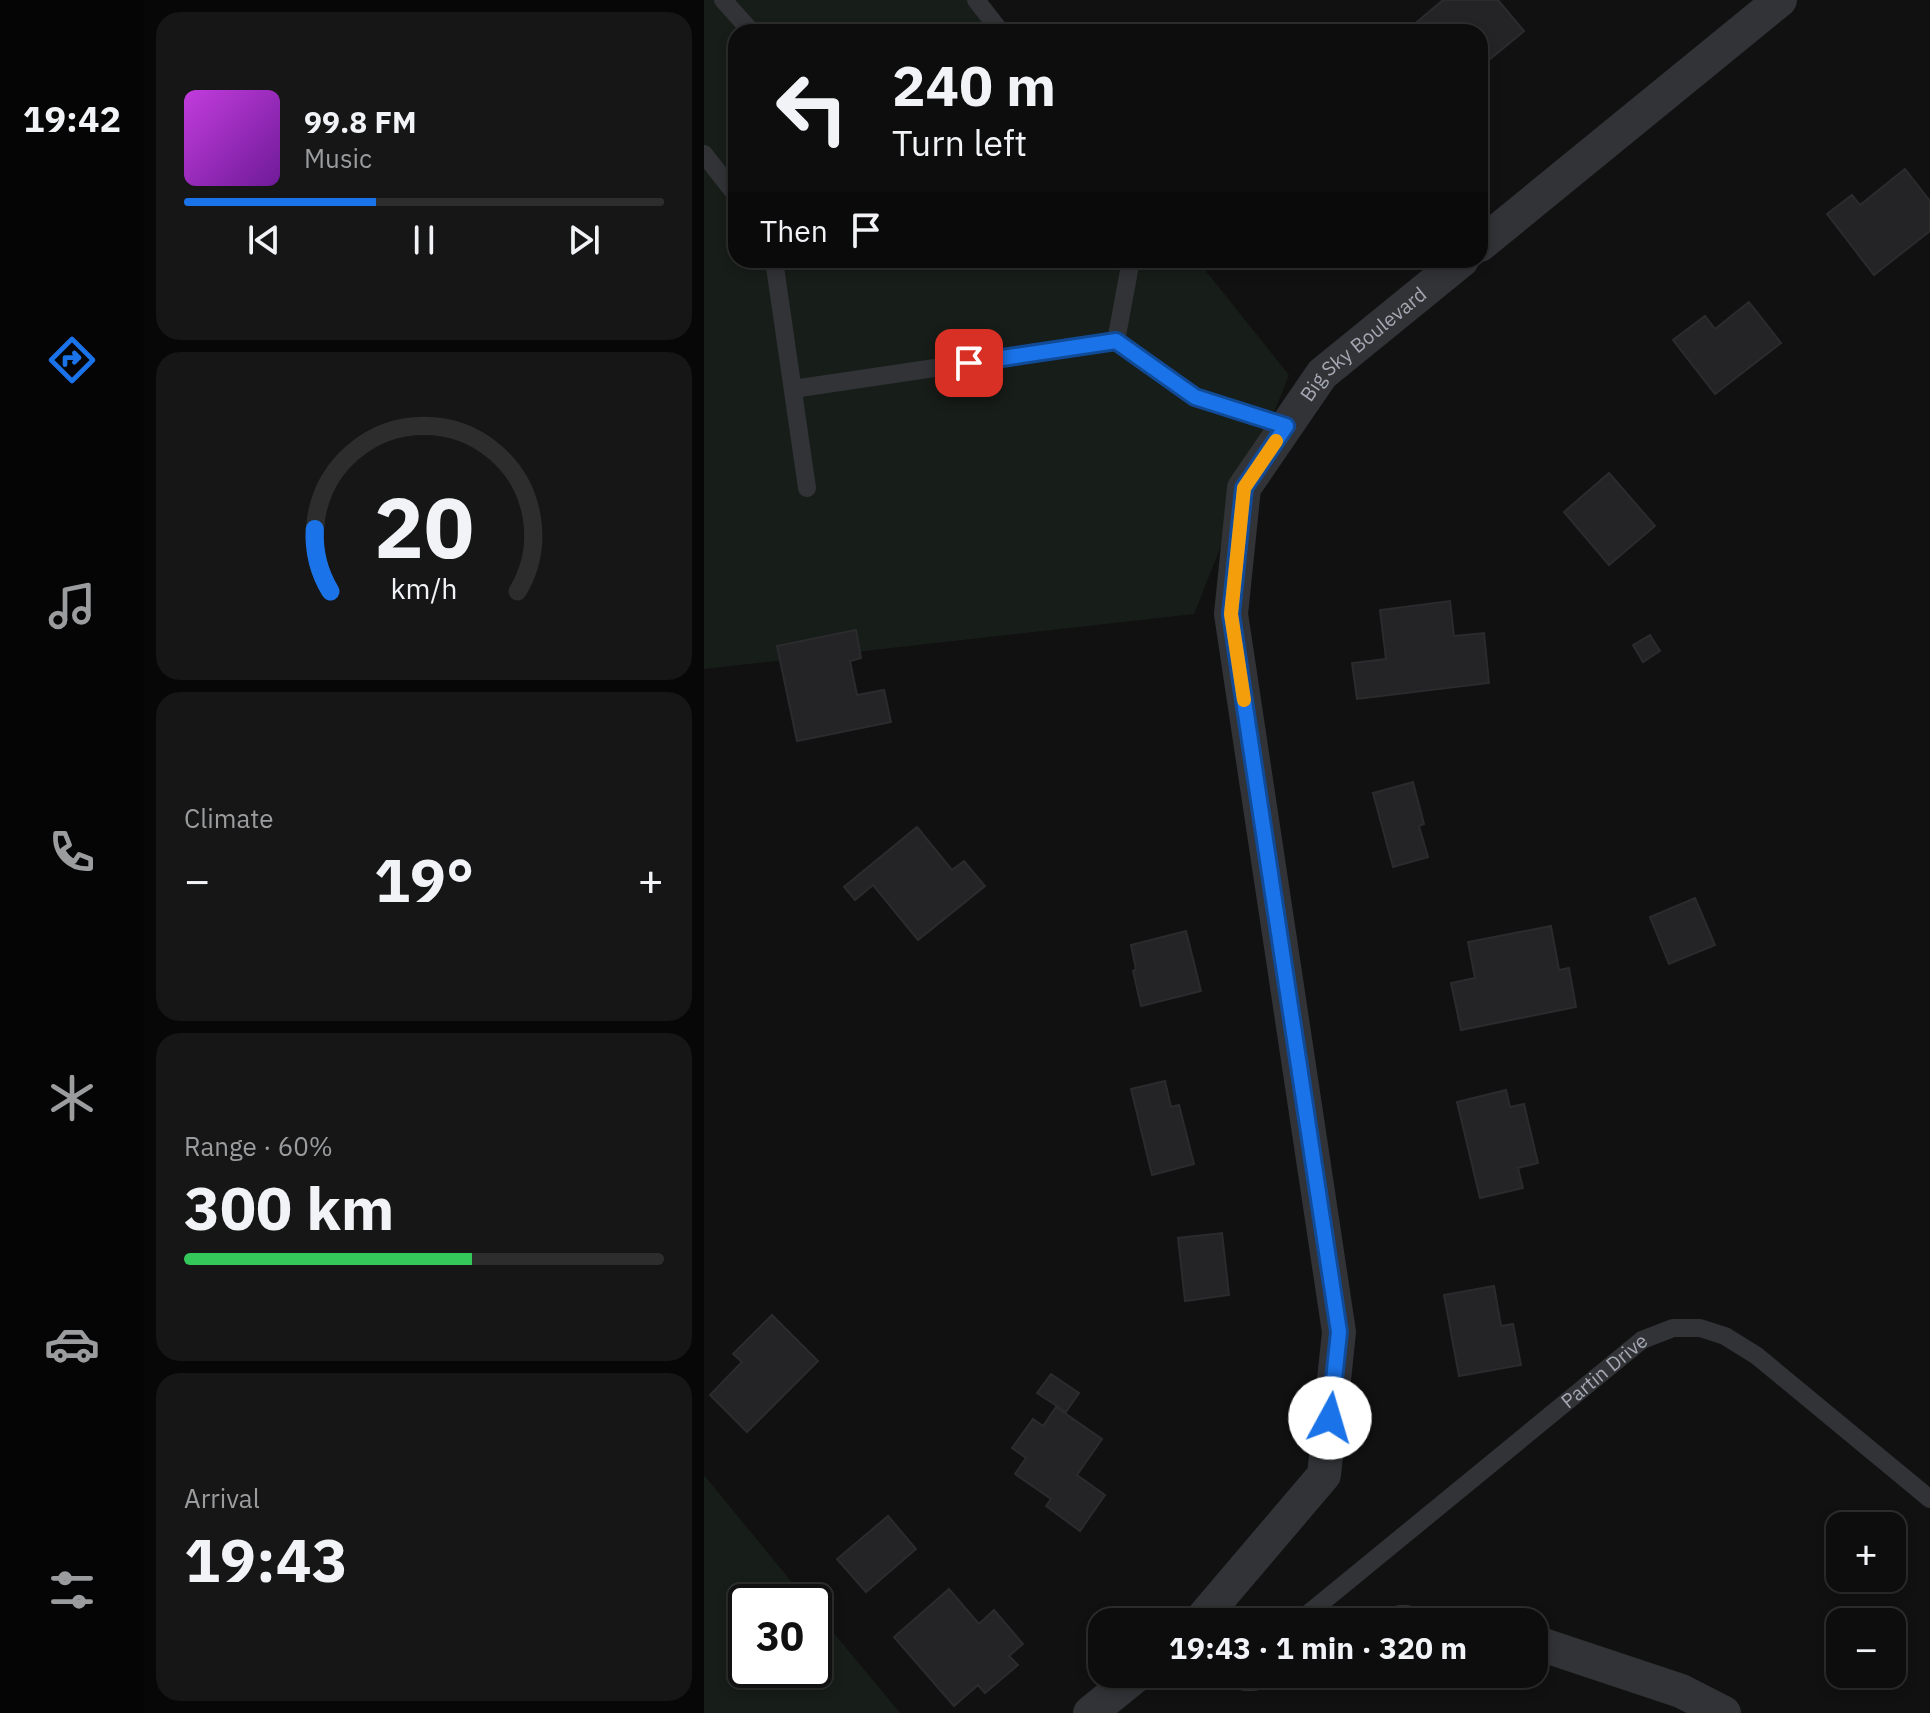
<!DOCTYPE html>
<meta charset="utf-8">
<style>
body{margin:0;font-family:"IBM Plex Sans",sans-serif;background:#161617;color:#f1f3f6;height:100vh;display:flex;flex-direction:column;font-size:30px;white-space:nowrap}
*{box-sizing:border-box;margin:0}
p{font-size:26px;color:#9a9c9e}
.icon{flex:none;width:44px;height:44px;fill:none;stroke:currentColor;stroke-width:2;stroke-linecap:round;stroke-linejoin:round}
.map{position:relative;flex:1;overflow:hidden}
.panel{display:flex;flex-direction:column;gap:12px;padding:12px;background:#070708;width:560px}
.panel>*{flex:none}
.banner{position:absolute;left:24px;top:24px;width:760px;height:244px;border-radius:24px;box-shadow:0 4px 12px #0003,0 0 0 2px #2d2d2e;background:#0d0d0e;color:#f1f3f6;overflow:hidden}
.fabs{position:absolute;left:1122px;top:1512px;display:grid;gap:16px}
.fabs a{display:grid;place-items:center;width:80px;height:80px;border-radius:16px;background:#0d0d0e;box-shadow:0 4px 12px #0003,0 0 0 2px #2d2d2e;font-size:40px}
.speed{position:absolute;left:24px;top:1584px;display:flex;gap:16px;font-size:40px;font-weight:700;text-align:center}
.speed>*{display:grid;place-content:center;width:104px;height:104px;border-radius:50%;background:#0d0d0e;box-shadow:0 4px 12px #0003,0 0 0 2px #2d2d2e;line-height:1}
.speed .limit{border:4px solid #111;border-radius:12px;background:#fff;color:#111}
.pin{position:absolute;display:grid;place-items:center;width:68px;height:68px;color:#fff;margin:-34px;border-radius:16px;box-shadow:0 4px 12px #0006}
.me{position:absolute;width:88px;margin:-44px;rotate:6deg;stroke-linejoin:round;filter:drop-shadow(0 0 6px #0008)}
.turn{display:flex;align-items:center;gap:28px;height:168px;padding:0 32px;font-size:36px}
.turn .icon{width:104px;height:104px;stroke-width:2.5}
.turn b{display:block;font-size:56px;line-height:68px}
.then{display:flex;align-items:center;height:76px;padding:0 32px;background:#0003;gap:16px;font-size:30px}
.big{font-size:60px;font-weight:800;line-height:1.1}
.panel .card{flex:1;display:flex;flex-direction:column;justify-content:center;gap:12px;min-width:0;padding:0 28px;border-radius:24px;background:#161617}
.panel .dial{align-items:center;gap:0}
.dial svg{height:208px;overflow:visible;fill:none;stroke:#2d2d2e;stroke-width:7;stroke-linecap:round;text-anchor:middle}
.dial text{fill:#f1f3f6;stroke:none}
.song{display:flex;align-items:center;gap:24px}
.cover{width:96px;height:96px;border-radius:12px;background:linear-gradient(135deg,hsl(290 70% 55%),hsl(280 70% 35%))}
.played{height:8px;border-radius:4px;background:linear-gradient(90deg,#1a73e8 40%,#2d2d2e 40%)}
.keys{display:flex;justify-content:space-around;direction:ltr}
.heat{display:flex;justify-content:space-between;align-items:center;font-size:44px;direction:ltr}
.charge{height:12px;border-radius:6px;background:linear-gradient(90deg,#34c759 60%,#2d2d2e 0)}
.trip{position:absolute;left:384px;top:1608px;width:460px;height:80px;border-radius:24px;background:#0d0d0e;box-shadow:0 4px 12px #0003,0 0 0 2px #2d2d2e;font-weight:800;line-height:80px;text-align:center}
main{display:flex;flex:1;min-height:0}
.tab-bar{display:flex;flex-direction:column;width:144px;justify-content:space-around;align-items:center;background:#050506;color:#9a9c9e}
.tab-bar .icon{width:56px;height:56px}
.tab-bar .current{color:#1a73e8}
.tab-bar b{font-size:36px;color:#f1f3f6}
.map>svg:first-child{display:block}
</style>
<main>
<nav class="tab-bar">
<b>19:42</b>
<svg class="icon current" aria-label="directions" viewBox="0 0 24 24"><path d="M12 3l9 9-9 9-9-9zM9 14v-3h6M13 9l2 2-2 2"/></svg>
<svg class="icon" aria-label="music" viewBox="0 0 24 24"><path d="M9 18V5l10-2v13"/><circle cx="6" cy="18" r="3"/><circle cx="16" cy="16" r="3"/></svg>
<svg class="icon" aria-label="phone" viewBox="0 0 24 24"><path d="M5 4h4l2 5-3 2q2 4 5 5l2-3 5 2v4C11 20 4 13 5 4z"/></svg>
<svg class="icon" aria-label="climate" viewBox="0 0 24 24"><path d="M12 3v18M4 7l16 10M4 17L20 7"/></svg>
<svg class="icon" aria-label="car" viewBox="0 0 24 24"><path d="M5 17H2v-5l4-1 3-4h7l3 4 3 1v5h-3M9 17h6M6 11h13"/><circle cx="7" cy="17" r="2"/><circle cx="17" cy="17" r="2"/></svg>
<svg class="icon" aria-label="filters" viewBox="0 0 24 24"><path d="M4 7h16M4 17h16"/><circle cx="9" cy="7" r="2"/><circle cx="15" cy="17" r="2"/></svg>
</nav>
<section class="panel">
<div class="card">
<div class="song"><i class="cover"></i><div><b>99.8 FM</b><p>Music</p></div></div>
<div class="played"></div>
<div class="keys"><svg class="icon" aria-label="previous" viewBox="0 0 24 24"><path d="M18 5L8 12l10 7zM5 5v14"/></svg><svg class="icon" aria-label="pause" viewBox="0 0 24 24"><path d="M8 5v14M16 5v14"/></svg><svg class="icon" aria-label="next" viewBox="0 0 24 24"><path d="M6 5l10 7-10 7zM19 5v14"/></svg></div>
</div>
<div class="card dial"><svg viewBox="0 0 100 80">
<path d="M14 69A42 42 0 1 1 86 69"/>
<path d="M14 69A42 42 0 0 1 8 45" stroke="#1a73e8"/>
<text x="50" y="56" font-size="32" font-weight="700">20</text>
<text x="50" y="72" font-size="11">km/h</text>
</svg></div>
<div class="card"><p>Climate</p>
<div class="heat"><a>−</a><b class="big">19°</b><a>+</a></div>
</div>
<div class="card"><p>Range · 60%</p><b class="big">300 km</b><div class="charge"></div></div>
<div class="card"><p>Arrival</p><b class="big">19:43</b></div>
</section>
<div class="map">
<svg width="1226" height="1713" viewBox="0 0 1226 1713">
<rect width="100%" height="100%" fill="#111112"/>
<path fill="#171d18" d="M0,0H283L309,32H32V260H493L585,375L490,614L0,669Z
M0,1475L104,1602H42V1670H110V1609L196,1713H0Z"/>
<path fill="#242426" stroke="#2b2b2e" stroke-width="2" d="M739,0H794L820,31L779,65L782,69L776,75V32H709L706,28Z
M1201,169L1226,201V231L1170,275L1123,214L1148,195L1156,205Z
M1045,302L1077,343L1011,394L969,340L1001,316L1011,329Z
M905,473L951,526L905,565L860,512Z
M746,601L750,636L780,633L785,683L653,699L648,663L682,659L676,610Z
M152,630L157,658L146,661L153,695L180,690L187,722L93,741L73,646Z
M946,635L956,651L939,662L929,645Z
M709,782L720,824L715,826L724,857L689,867L669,793Z
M213,827L248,870L260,861L281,886L214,940L169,885L151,900L140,887Z
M991,898L1011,945L965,964L946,917Z
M847,926L855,970L865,968L872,1007L757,1030L747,983L771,978L764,942Z
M482,931L497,991L437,1006L429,971L432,969L427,945Z
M461,1081L467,1107L475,1105L490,1164L448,1175L427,1089Z
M802,1090L806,1107L820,1104L834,1163L814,1168L819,1188L776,1198L753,1102Z
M518,1233L525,1295L481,1301L474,1238Z
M790,1286L797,1326L809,1324L817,1365L755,1376L740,1295Z
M68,1315L114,1361L43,1432L6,1395L38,1362L29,1354Z
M347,1374L375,1393L362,1412L333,1393Z
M352,1407L398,1439L373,1475L401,1495L376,1531L342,1506L347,1499L311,1474L322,1458L308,1448L329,1419L339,1426Z
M184,1516L212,1549L162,1592L133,1559Z
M245,1589L275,1624L290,1610L319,1644L305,1656L314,1665L281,1693L274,1685L250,1706L190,1637Z"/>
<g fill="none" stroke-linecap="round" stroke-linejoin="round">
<g stroke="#323337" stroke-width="18">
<path d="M19,0L48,32"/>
<path d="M272,0L297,32"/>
<path d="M0,154L32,195"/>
<path d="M70,260L103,488"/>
<path d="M412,341L427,260"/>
<path d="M89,389L412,341L491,397L582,426"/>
<path id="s1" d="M594,1622L938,1340L969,1328H996L1021,1336L1053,1356L1226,1499"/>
</g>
<g stroke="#323337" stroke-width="34">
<path d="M776,245L1076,0"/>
<path id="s2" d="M495,1622L620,1475L635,1332L527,614L540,488L618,374L758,260"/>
<path d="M697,1622H702"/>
<path d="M830,1642L977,1691L1020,1713"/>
<path d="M542,1674H549"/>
<path d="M386,1713L434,1674"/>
</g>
</g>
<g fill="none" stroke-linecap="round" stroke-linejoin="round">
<g stroke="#114b97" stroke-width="20">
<path id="route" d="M265,363L412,341L491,397L582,426L540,488L527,614L635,1332L626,1418"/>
</g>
<use href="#route" stroke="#1a73e8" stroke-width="14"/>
<path stroke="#f59e0b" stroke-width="14" d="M540,700L527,614L540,488L572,441"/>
</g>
<g text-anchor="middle" stroke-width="8" stroke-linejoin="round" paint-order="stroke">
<g font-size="20" fill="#a3a8b2" stroke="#0c0c0d">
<text dy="7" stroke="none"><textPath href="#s2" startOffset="1378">Big Sky Boulevard</textPath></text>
<text dy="7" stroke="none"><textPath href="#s1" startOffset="396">Partin Drive</textPath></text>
</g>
</g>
</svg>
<div class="fabs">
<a>+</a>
<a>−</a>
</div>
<div class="speed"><div class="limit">30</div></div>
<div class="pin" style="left:265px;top:363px;background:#d93025"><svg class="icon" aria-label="arrive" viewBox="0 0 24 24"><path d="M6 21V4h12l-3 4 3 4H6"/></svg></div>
<svg class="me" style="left:626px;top:1418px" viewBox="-20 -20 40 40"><circle r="19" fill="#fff"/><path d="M0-13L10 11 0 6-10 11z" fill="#1a73e8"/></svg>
<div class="trip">19:43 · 1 min · 320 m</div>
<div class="banner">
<div class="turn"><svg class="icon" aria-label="left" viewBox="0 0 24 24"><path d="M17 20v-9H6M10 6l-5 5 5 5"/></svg><div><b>240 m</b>Turn left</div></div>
<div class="then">Then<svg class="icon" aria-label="arrive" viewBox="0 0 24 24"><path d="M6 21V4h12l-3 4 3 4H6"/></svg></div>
</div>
</div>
</main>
